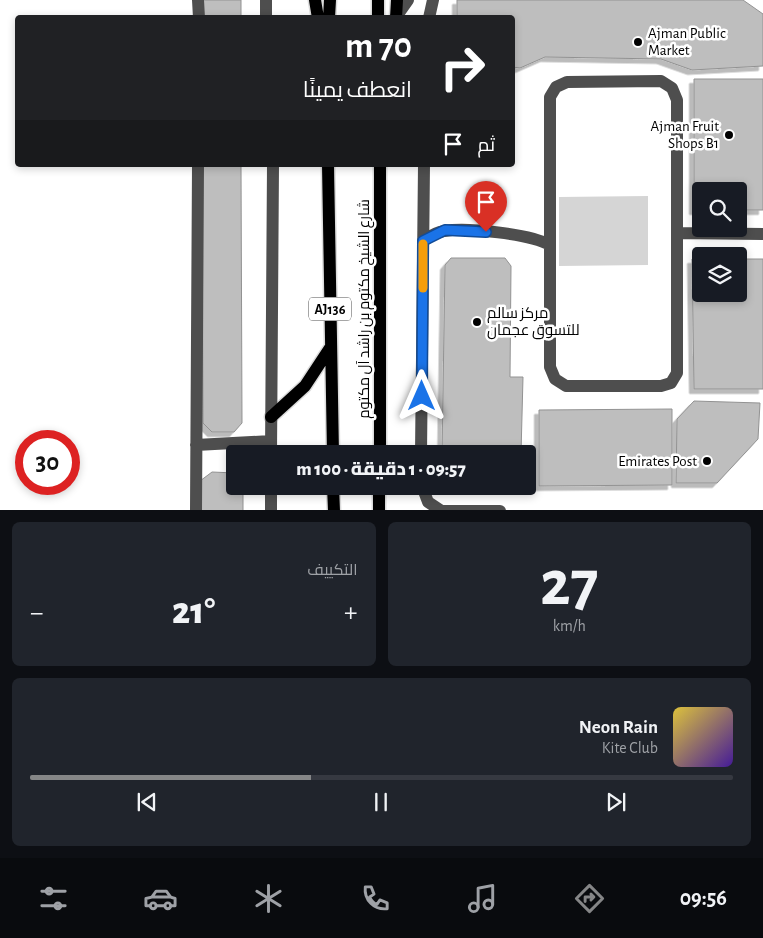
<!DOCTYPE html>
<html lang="ar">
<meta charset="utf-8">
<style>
body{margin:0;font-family:"Alegreya Sans",Cairo,sans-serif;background:#20242c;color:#f1f3f6;direction:rtl;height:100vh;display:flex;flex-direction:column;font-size:19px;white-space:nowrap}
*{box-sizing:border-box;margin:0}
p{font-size:16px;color:#9ea1a6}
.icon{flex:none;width:28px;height:28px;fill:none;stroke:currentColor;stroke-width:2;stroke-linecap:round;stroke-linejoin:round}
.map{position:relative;height:510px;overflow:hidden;direction:ltr}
.panel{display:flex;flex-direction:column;gap:12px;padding:12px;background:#0d0f14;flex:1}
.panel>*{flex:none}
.hud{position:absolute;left:15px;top:15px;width:500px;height:152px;border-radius:5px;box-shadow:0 2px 8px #0003;direction:rtl;background:#202124;color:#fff;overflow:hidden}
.fabs{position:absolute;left:692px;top:182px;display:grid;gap:10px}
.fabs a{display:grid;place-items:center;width:55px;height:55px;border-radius:5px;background:#171b24;box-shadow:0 2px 8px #0003;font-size:25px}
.speed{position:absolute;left:15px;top:430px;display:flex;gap:10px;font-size:25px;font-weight:700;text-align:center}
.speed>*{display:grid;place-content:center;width:65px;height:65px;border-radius:50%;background:#171b24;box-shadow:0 2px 8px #0003;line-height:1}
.speed .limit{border:8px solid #d22;background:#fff;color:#111}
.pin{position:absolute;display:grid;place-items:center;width:42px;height:42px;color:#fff;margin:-51px -21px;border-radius:50% 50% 50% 0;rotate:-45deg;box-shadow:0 0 5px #0007}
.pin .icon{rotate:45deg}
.me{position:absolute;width:55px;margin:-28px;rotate:0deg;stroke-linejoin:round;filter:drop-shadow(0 0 4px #0008)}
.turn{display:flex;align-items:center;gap:18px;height:105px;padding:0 20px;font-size:22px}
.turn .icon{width:65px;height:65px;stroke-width:2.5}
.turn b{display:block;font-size:35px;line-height:42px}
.then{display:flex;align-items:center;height:48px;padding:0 20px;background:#0003;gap:10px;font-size:19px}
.big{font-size:38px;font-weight:800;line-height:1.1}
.panel .card{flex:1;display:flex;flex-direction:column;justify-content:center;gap:8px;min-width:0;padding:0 18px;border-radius:8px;background:#20242c}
.panel .dial{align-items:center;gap:0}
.dial b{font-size:65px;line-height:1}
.song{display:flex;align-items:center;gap:15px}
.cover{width:60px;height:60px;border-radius:8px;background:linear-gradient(135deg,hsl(50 70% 55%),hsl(260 70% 35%))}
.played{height:5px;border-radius:2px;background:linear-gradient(90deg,#858687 40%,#363941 40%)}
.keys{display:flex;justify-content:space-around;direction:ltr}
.heat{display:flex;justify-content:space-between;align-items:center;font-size:28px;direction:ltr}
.panel .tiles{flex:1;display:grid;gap:12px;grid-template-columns:1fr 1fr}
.card:last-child{grid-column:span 2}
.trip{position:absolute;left:226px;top:445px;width:310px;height:50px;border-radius:5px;background:#171b24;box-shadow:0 2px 8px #0003;font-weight:800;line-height:50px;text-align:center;direction:rtl}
.tabs{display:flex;height:80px;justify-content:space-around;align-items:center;background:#090b0e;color:#9ea1a6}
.tabs .icon{width:35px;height:35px}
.tabs .on{color:#858687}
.tabs b{font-size:22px;color:#f1f3f6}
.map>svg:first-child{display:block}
</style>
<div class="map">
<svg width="763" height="511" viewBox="0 0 763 511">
<defs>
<filter id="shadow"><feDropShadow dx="-4.5" dy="4.5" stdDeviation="0" flood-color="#0004"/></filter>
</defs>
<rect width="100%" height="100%" fill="#fff"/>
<path fill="#d5d5d5" d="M648,196V265L559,266V197Z"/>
<path fill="#bebebe" stroke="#929292" filter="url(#shadow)" d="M202,0H241V18H202Z
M457,0H743L763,14V66L692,70L661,59L545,57L520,68L512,67V18H457Z
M694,79H763V210H739V191H701V210H694Z
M202,165H241L242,423L234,432H212L203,423Z
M451,258H505L511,266L510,377H523L521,454H442L445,265Z
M692,259H701V294H739V259H763V389H694Z
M694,401L760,403L758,439L717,483H676L677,419Z
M672,409V485L539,486V410Z
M212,472L235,473V486H243V511H200V481Z"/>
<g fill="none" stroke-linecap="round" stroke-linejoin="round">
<g stroke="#dbdbdb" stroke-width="15">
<path id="major" d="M315,0L318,18
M378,0V18
M329,18L330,0
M396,18L397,0
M328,165L333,454
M271,417L305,386L330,348
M380,454V165
M333,486L334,511
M379,511V486"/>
</g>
<path stroke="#4e4e4e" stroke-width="12" d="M198,0L199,18
M266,0V18
M396,17L408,0
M429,18L433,0
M661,81L672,88L677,100V373L671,383L661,386H566L555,379L550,367V97L556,87L567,82Z
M678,233L763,234
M423,241C430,236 436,232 444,231C467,227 530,234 550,245
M196,445L271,441
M271,454L273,165
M421,454L424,165
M271,486V511
M422,486L428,502L440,510
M196,511L198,165
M438,511H500"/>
<use href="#major" stroke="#000" stroke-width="12"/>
</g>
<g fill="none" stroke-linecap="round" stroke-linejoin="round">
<g stroke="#114b97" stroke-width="12">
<path id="route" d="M422,396L423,241L445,230L486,232"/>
</g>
<use href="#route" stroke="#1a73e8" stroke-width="9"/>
<path stroke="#f59e0b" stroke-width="9" d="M423,288V244"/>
</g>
<g fill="#000" stroke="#fff" stroke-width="2">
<circle cx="638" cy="42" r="5"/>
<circle cx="729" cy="135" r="5"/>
<circle cx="477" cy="322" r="5"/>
<circle cx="707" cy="461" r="5"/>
</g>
<g text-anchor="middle" stroke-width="5" stroke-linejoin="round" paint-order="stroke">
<rect fill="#fff" stroke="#4c4c4c" stroke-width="1" x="309" y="297.5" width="42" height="23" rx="4"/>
<g font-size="14" font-weight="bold" fill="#000">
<text x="330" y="314">AJ136</text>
</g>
<g font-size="15" fill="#000" stroke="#fff" text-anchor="start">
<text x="648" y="38">Ajman Public<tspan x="648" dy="17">Market</tspan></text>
<text x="719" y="131" text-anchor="end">Ajman Fruit<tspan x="719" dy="17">Shops B1</tspan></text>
<text x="487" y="318">مركز سالم<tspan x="487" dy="17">للتسوق عجمان</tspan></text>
<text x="697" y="466" text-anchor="end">Emirates Post</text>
</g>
<g font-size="15" fill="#000" stroke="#fff">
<text transform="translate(364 309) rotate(-90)" y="5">شارع الشيخ مكتوم بن راشد آل مكتوم</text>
</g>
</g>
</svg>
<div class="fabs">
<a><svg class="icon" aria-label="search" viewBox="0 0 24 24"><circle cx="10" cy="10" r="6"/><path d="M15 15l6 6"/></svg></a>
<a><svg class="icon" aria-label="layers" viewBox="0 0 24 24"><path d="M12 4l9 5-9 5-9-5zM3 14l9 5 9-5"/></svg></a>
</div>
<div class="speed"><div class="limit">30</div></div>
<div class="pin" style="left:486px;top:232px;background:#d93025"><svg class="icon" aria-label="arrive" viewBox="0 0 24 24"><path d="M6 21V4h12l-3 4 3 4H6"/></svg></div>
<svg class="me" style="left:422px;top:396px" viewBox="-20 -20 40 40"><path d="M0-17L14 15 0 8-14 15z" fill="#1a73e8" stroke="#fff" stroke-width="4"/></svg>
<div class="trip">09:57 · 1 دقيقة · 100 m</div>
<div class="hud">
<div class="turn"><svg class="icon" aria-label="right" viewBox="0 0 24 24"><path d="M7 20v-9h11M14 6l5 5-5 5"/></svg><div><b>70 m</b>انعطف يمينًا</div></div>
<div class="then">ثم<svg class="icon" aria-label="arrive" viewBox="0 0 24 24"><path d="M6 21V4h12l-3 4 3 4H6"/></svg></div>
</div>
</div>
<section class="panel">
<div class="tiles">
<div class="card dial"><b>27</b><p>km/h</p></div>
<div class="card"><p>التكييف</p>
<div class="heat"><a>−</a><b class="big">21°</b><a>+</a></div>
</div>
<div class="card">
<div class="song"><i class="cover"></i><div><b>Neon Rain</b><p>Kite Club</p></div></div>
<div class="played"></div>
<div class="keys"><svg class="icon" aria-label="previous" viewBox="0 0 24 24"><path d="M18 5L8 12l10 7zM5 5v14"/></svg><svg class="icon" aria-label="pause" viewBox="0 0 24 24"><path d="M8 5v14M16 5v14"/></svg><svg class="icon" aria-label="next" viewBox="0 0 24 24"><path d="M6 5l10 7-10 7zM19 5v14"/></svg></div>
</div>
</div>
</section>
<nav class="tabs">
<b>09:56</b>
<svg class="icon on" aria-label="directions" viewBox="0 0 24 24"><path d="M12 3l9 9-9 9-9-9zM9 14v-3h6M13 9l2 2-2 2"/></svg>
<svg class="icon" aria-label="music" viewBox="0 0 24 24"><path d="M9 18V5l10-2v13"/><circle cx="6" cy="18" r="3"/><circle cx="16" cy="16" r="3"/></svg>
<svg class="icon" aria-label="phone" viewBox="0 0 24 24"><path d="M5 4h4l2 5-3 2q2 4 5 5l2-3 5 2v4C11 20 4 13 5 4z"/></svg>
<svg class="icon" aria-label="climate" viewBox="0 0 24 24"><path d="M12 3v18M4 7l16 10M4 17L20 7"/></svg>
<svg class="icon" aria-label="car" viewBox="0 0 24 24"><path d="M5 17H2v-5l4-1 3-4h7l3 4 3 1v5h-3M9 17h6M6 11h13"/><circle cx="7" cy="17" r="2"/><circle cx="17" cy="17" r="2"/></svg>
<svg class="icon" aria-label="filters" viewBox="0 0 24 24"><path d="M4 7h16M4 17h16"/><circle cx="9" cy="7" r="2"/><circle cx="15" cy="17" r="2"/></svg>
</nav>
